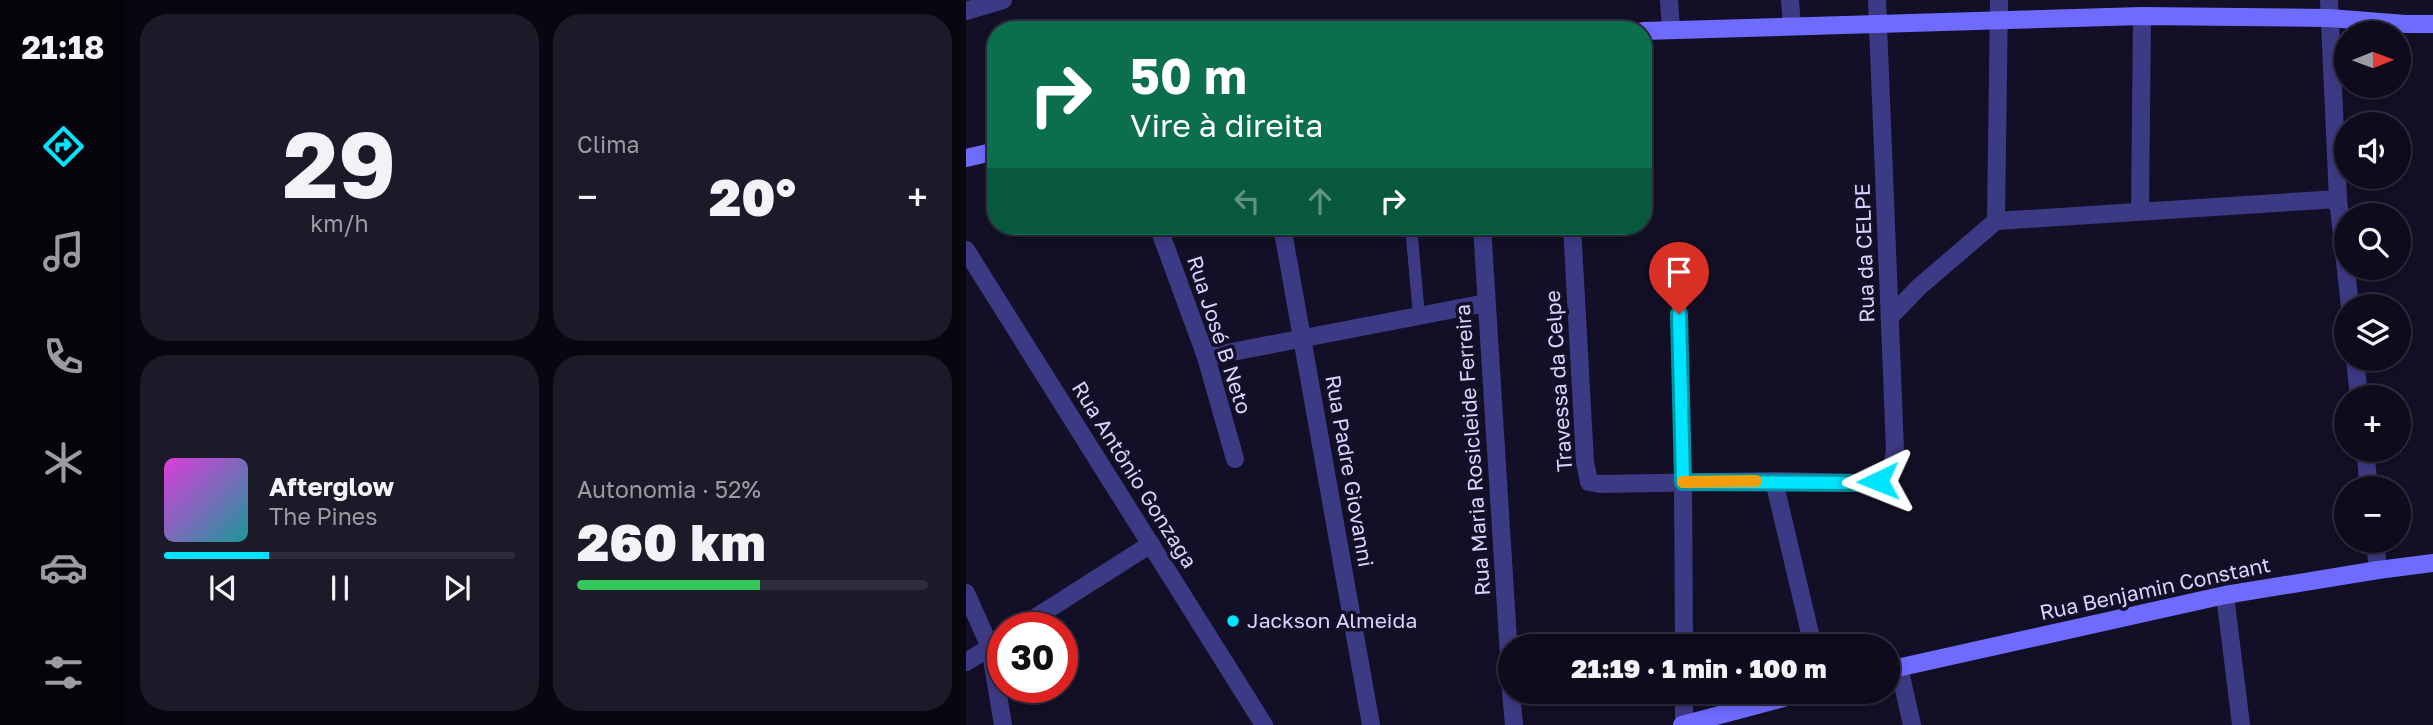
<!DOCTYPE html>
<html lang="pt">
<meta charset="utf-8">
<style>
body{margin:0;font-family:"Golos Text",sans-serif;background:#1c1929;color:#f1f3f6;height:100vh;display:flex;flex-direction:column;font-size:26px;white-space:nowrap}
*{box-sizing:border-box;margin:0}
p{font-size:23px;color:#9b9ba3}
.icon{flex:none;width:38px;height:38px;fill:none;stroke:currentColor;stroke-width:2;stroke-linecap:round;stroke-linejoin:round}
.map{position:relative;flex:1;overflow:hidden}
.side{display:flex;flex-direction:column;gap:14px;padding:14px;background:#08060f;width:840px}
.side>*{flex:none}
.banner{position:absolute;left:21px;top:21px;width:665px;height:214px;border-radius:28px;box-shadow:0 4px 10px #0003,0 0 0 2px #2e2b3b;background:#0b6e4f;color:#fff;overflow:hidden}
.needle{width:46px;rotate:89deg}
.fabs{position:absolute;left:1368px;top:21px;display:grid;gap:14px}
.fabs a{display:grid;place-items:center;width:77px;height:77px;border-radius:50%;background:#0e0b1c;box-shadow:0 4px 10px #0003,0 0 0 2px #2e2b3b;font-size:35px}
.speed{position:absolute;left:21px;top:612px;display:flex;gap:14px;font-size:35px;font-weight:700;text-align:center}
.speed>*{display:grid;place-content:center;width:91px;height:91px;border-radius:50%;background:#0e0b1c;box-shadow:0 4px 10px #0003,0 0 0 2px #2e2b3b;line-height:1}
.speed .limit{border:10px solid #d22;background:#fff;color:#111}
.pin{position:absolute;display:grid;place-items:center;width:60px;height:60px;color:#fff;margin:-72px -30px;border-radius:50% 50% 50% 0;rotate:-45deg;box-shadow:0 0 7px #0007}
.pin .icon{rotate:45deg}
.me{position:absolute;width:77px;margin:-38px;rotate:268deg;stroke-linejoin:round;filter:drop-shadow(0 0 5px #0008)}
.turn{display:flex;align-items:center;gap:24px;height:147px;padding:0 28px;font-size:32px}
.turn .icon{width:91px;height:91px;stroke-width:2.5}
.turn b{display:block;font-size:49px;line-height:60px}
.lanes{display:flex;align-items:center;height:66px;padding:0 28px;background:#0003;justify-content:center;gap:35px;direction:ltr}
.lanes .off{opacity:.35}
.big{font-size:52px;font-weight:800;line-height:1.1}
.side .card{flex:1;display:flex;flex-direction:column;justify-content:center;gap:10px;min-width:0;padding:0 24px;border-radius:28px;background:#1c1929}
.side .dial{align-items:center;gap:0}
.dial b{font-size:91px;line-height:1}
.song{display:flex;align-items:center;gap:21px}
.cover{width:84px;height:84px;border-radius:10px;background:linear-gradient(135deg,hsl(300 70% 55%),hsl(180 70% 35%))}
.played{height:7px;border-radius:4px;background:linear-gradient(90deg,#00e5ff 30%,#2e2b3b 30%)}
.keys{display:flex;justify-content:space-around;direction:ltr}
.heat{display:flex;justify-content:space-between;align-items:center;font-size:38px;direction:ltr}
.charge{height:10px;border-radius:5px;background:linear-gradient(90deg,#34c759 52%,#2e2b3b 0)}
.side .tiles{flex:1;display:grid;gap:14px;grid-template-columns:repeat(2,1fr)}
.trip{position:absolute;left:532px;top:634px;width:402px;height:70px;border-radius:35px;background:#0e0b1c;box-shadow:0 4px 10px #0003,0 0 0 2px #2e2b3b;font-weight:800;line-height:70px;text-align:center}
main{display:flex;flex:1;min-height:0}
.dock{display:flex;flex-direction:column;width:126px;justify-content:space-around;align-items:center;background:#06040b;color:#9b9ba3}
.dock .icon{width:49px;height:49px}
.dock .on{color:#00e5ff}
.dock b{font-size:32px;color:#f1f3f6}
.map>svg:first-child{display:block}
</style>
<main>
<nav class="dock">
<b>21:18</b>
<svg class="icon on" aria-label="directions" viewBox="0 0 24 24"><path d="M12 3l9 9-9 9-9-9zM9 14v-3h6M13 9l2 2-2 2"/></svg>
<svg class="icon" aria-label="music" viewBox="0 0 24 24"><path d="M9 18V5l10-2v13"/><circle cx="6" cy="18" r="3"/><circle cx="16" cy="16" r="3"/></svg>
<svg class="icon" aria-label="phone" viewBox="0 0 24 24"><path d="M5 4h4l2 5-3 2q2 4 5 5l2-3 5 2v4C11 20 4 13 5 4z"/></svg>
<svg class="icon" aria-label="climate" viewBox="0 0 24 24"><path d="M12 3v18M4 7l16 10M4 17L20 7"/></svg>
<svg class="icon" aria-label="car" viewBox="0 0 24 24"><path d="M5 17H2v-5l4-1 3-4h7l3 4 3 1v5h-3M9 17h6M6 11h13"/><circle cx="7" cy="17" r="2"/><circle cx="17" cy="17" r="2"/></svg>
<svg class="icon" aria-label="filters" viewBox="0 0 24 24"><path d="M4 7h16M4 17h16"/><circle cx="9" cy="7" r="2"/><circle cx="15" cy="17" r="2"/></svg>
</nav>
<section class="side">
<div class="tiles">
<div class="card dial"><b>29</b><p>km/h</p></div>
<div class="card"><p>Clima</p>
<div class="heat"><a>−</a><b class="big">20°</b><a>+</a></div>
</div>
<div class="card">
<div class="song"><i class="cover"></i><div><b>Afterglow</b><p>The Pines</p></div></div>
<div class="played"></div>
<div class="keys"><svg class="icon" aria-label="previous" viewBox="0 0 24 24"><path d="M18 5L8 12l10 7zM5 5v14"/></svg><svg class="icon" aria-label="pause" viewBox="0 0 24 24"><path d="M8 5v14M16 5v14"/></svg><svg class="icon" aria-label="next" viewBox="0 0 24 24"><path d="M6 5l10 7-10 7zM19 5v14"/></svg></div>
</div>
<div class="card"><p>Autonomia · 52%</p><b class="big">260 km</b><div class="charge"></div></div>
</div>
</section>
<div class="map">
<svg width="1467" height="725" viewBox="0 0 1467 725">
<rect width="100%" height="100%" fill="#130f26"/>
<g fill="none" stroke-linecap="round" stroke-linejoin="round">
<path stroke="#3d3a85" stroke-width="12" d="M445,226L453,316
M712,258L717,482"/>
<path stroke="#3d3a85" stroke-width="18" d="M703,0L705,29
M824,0L826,26
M1363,0L1372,199L1384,306
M0,11L37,0
M1174,211L1176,16
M1030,221L1033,0
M192,226L240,357L269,459
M316,226L405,725
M516,226L544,672
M606,226L619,462L623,482L634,484L808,481L898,483C923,483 926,472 929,450L911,0
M0,250L298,725
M924,317L953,287L1030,221L1372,199
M240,357L520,303
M1389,359L1393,397
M1399,450L1403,488
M808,481L847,646
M717,482L718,646
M1409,541L1412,570
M0,593L24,647L37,725
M1259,595L1275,725
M53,628L185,544
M0,662L37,639
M933,667L946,725
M545,691L548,725
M718,691V725"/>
<path stroke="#6f6bff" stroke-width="18" d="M677,31L1176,16L1363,18L1440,24H1467
M0,158L30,151
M922,670L1259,595L1412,570L1467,563
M716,725L844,691"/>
</g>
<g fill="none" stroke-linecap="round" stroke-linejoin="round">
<g stroke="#0095a6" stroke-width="18">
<path id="route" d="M713,314L717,482L898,483L912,481"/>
</g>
<use href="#route" stroke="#00e5ff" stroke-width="12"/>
<path stroke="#f59e0b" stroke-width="12" d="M717,482L790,481"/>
</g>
<circle fill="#00e5ff" stroke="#130f26" stroke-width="2.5" cx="267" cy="621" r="7"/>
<g text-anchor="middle" stroke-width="7" stroke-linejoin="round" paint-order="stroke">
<g font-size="21" fill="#d9d4ff" stroke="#130f26">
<text transform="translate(899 253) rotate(-92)" y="7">Rua da CELPE</text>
<text transform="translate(253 335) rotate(72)" y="7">Rua José B Neto</text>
<text transform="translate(593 381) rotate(-94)" y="7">Travessa da Celpe</text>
<text transform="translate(507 450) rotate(-94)" y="7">Rua Maria Rosicleide Ferreira</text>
<text transform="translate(383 471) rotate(80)" y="7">Rua Padre Giovanni</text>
<text transform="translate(168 475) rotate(58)" y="7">Rua Antônio Gonzaga</text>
<text transform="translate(1189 589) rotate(-12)" y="7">Rua Benjamin Constant</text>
</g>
<g font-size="21" fill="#d9d4ff" stroke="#130f26" text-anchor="start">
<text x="281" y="628">Jackson Almeida</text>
</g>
</g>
</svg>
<div class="fabs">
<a><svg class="needle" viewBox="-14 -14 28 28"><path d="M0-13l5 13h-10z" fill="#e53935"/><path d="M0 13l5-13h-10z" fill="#9b9ba3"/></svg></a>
<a><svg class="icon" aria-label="sound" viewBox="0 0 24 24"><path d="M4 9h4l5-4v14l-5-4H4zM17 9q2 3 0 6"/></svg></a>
<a><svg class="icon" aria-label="search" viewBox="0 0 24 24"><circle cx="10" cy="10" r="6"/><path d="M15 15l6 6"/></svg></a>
<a><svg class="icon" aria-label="layers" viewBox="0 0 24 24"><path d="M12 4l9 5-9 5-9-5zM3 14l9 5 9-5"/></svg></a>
<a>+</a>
<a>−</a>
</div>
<div class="speed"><div class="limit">30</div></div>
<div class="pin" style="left:713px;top:314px;background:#d93025"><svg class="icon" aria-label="arrive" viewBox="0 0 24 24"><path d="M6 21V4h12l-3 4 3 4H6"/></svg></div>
<svg class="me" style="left:912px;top:481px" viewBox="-20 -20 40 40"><path d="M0-17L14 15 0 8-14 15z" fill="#00e5ff" stroke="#fff" stroke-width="4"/></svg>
<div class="trip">21:19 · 1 min · 100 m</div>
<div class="banner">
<div class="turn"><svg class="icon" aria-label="right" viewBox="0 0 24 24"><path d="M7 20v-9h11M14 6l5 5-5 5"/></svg><div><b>50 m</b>Vire à direita</div></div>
<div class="lanes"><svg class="icon off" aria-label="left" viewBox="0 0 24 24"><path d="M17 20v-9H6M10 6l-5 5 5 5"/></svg><svg class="icon off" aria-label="ahead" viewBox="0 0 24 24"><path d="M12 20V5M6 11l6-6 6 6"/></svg><svg class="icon" aria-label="right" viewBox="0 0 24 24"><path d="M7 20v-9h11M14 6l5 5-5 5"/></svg></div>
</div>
</div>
</main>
